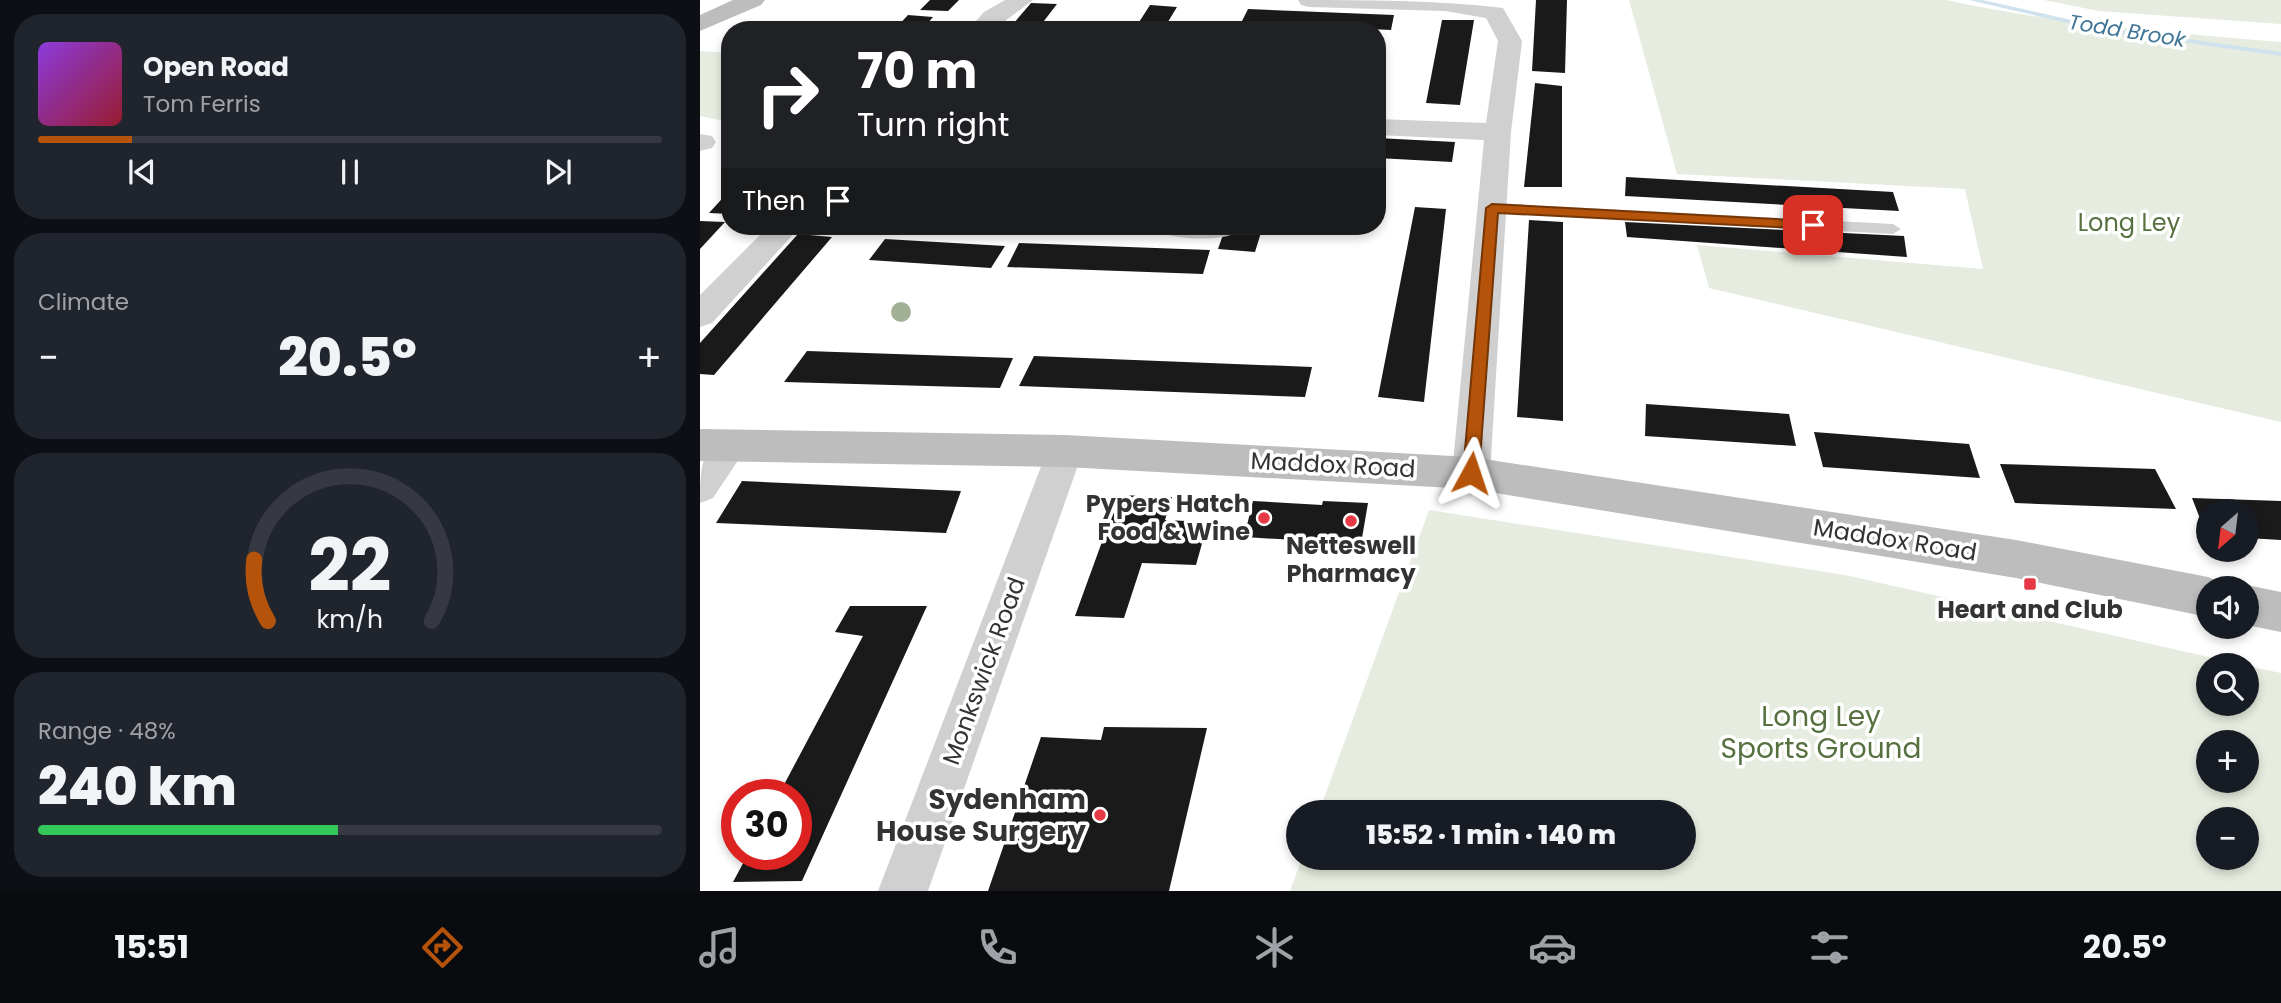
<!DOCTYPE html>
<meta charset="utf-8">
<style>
body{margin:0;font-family:Poppins,sans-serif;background:#20242c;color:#f1f3f6;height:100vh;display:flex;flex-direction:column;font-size:26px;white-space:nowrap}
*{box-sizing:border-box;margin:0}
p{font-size:23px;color:#9ea1a6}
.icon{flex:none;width:38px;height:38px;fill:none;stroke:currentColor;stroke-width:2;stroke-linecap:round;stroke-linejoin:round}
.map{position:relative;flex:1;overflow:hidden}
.side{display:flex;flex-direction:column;gap:14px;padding:14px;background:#0d0f14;width:700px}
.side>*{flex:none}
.banner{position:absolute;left:21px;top:21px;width:665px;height:214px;border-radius:28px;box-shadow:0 4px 10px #0003;background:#202124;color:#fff;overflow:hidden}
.needle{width:46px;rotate:208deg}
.buttons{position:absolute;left:1496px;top:499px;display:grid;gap:14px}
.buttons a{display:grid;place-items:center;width:63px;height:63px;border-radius:50%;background:#171b24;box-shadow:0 4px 10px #0003;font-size:35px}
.speed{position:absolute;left:21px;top:779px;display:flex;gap:14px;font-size:35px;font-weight:700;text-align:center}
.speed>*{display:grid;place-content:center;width:91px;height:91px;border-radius:50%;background:#171b24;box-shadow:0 4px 10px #0003;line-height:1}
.speed .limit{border:10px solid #d22;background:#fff;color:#111}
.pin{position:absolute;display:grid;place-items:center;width:60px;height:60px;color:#fff;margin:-30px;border-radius:14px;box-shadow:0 4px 10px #0006}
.me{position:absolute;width:77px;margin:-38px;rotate:5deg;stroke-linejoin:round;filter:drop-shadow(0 0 5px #0008)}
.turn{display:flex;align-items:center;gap:24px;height:147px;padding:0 21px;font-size:32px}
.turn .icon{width:91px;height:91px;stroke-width:2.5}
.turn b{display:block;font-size:49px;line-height:60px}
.then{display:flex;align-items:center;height:66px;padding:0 21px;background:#0003;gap:14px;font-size:26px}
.big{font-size:52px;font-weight:800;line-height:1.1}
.side .widget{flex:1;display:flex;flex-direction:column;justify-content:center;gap:10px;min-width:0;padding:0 24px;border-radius:28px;background:#20242c}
.side .dial{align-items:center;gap:0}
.dial svg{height:182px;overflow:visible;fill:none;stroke:#363941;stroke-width:7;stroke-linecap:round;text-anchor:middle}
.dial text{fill:#f1f3f6;stroke:none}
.song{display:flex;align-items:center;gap:21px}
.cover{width:84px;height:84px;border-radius:10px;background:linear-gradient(135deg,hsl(270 70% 55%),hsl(350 70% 35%))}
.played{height:7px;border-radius:4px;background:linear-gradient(90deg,#b45309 15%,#363941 15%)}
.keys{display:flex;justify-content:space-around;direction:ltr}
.heat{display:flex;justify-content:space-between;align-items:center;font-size:38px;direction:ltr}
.charge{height:10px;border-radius:5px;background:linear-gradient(90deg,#34c759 48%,#363941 0)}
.trip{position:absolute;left:586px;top:800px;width:410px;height:70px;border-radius:35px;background:#171b24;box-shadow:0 4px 10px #0003;font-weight:800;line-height:70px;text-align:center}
.tabs{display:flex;height:112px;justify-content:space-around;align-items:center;background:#090b0e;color:#9ea1a6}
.tabs .icon{width:49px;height:49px}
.tabs .selected{color:#b45309}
.tabs b{font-size:32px;color:#f1f3f6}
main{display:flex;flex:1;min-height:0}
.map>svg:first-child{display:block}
</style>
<main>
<section class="side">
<div class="widget">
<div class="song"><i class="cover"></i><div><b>Open Road</b><p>Tom Ferris</p></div></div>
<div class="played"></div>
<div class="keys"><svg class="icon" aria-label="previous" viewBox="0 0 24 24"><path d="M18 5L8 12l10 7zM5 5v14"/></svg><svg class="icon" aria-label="pause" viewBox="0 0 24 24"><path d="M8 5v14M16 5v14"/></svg><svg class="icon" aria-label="next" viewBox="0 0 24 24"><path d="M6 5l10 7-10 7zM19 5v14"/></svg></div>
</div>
<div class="widget"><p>Climate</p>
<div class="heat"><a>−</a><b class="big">20.5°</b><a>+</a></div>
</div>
<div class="widget dial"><svg viewBox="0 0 100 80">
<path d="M14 69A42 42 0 1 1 86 69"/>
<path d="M14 69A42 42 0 0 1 8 42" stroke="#b45309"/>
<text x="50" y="56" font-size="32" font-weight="700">22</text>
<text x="50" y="72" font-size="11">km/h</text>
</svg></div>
<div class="widget"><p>Range · 48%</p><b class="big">240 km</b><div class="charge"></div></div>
</section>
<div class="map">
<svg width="1581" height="891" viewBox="0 0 1581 891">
<rect width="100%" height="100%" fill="#fff"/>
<path fill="#e6ecdf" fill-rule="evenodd" d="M929,0H1246C1357,24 1469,33 1581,42V422L1009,288L997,245L1283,269L1265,189L977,174Z
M1344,0H1581V24L1399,11Z
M0,51L30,53V122L0,116Z
M729,510L1145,575L1544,665H1508V704H1547V666L1581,673V891H590L602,858H984V812H619ZM1547,742V780H1508V742ZM1508,819H1547V858H1508Z"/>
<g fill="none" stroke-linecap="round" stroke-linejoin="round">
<path fill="#cfe2ee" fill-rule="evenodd" d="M1269,0H1283L1402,27L1581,52V56L1402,31Z"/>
</g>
<path fill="#1a1a1a" d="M230,0H259L248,11L220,10Z
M836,0H867L865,73L832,71Z
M331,3L357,4L337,30H308Z
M450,5L477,7L463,30H434Z
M548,9L694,15L691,30L541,23Z
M208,15L233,17L222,30H194Z
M742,20H774L760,105L726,103Z
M835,83L862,86V187H824Z
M677,138L755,142L752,162L677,158Z
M926,177L1193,192L1199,211L925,196Z
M30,190V214L9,213Z
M715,207L746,209L724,402L678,397Z
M829,220L863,222V421L817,417Z
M0,221L25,222L0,249Z
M925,222L1204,236L1207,257L927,237Z
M526,226H563L555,252L518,249Z
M98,234L132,237L14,375L0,374V343Z
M185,239L305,246L291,268L169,260Z
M319,243L510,250L503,274L307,267Z
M107,351L313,358L300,388L84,382Z
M334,356L612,367L605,397L319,386Z
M946,404L1089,414L1096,446L945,436Z
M1114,432L1269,444L1280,478L1123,467Z
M1300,464L1455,469L1476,509L1315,503Z
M42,481L261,491L246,533L16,523Z
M419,495L472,497L465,520L508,522L496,565L442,563L424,618L375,616Z
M1492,498L1581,501V540L1547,538V511H1508V539Z
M553,501L622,505L623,501L668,503L661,544L544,537Z
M150,606H227L102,881L33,882L48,854H96V794H79L163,636L135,632Z
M404,727L507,728L469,891H288L341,737L401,740Z"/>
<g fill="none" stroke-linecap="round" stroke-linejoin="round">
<path fill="#d0d0d0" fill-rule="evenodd" d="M792,203L1193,224L1201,229L1193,234L787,212L784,208L787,204Z"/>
<path fill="#d0d0d0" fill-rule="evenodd" d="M305,0H333L293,30H268L284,12Z
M598,0C665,0 738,0 803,8L822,41L811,132L790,473L784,484L771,489L758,484L752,473L784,140L677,135V119L786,123L798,41L786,18L745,11L609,7L601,5Z
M0,134L12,136L16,142L12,148L0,151Z
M69,226H101L12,323L0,327V295Z
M456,226H534L535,228L531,235C510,241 481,239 460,233Z
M29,432L42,436L47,447L13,498L0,503C0,473 0,444 29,432Z
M365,436L378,440L383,451L228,891H178L347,451L352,440Z"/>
<path fill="#bdbdbd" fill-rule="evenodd" d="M33,0H65L61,5L0,31V15Z
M0,429L365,435L771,457L1316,540L1508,577L1523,583L1526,588H1508V617L1316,578L771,489L365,467L0,461Z
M1547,585L1581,592V632L1547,625V588H1539Z"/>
</g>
<circle fill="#a2b095" cx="201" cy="312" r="10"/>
<path fill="#b45309" stroke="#753606" stroke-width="2" d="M792,204L1113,221L1119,225L1113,229L798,213L779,473L777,477H765L763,473L786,208Z"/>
<g fill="#e63946" stroke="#fff" stroke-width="2.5">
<circle cx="564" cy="518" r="7"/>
<circle cx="651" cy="521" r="7"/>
<rect x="1323" y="577" width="14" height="14" rx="3.5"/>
<circle cx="400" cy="815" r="7"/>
</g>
<g text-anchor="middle" stroke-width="7" stroke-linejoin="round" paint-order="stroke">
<g font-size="21" font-style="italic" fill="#3f7597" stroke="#fff">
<text transform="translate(1427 31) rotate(9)" y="7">Todd Brook</text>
</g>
<g font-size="24" fill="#56703f" stroke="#fff">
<text x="1429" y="231">Long Ley</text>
</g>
<g font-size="24" fill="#333" stroke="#fff">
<text transform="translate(633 465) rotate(3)" y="8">Maddox Road</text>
<text transform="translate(1195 540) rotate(9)" y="8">Maddox Road</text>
<text transform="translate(284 671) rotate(-70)" y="8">Monkswick Road</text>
</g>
<g font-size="24" font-weight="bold" fill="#333" stroke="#fff">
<text x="550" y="512" text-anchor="end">Pypers Hatch<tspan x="550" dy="28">Food &amp; Wine</tspan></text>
<text x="651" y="554">Netteswell<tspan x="651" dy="28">Pharmacy</tspan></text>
<text x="1330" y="618">Heart and Club</text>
</g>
<g font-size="28" fill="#56703f" stroke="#fff">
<text x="1121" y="726">Long Ley<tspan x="1121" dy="32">Sports Ground</tspan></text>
</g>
<g font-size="28" font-weight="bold" fill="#333" stroke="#fff" text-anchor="end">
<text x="386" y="809">Sydenham<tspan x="386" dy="32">House Surgery</tspan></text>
</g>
</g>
</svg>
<div class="buttons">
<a><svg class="needle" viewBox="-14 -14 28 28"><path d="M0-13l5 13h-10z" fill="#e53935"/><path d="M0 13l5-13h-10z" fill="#9ea1a6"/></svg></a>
<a><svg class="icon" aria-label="sound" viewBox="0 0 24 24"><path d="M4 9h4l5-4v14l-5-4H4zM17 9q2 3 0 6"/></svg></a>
<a><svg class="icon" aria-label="search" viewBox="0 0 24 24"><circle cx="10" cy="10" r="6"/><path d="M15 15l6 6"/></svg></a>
<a>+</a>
<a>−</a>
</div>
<div class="speed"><div class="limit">30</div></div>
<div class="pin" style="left:1113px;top:225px;background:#d93025"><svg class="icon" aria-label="arrive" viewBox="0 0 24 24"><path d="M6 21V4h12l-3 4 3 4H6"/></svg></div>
<svg class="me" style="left:771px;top:473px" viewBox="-20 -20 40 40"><path d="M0-17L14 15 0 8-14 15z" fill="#b45309" stroke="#fff" stroke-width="4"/></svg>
<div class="trip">15:52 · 1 min · 140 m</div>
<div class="banner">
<div class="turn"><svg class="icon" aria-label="right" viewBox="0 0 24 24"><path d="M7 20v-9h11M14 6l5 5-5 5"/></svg><div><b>70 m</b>Turn right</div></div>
<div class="then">Then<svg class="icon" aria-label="arrive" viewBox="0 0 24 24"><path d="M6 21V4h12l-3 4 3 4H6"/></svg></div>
</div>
</div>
</main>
<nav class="tabs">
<b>15:51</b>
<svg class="icon selected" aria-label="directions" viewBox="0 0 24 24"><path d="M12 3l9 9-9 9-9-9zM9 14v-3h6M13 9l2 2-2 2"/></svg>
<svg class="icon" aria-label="music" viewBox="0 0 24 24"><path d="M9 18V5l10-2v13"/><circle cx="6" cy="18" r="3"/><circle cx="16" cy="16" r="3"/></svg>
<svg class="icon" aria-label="phone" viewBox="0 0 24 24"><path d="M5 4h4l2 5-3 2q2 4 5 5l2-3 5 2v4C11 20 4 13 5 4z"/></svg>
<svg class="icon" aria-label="climate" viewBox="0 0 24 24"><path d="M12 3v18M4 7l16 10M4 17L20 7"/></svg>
<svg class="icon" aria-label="car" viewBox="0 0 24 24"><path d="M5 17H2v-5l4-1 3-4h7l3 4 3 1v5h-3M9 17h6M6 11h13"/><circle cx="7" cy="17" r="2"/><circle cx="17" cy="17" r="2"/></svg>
<svg class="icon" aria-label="filters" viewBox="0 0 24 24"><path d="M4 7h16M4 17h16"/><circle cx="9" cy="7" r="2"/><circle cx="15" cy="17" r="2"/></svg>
<b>20.5°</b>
</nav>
